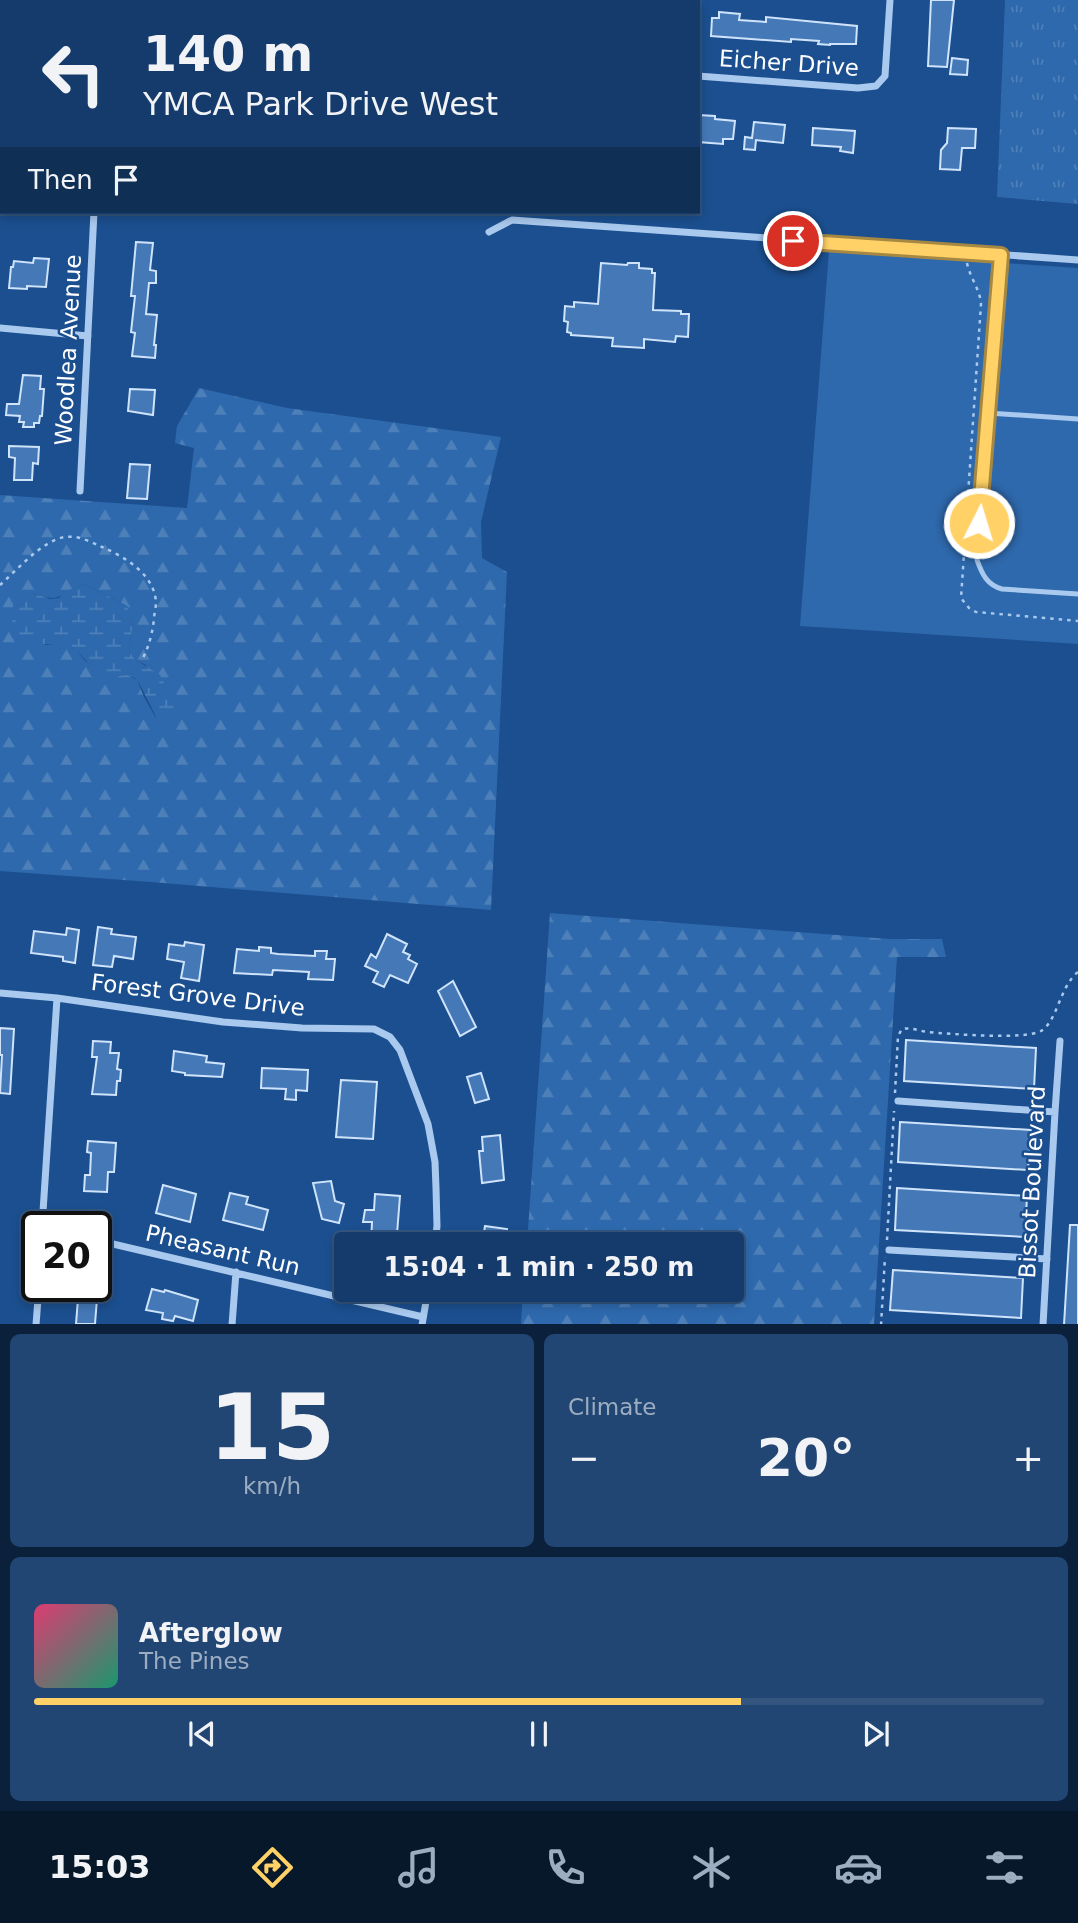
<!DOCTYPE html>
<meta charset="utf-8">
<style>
body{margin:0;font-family:"DejaVu Sans",sans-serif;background:#214673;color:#f1f3f6;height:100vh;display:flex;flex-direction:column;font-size:26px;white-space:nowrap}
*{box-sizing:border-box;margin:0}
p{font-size:23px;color:#9dadc1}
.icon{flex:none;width:38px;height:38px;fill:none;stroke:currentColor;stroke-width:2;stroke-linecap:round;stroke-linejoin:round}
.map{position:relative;height:1324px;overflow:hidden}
.sheet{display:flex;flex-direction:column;gap:10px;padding:10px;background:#0b203b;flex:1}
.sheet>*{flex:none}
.guide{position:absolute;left:0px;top:0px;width:700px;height:214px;box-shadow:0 4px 10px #0003,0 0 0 2px #33557e;background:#143b6b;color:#f1f3f6;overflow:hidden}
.speed{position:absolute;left:21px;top:1211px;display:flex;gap:14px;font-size:35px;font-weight:700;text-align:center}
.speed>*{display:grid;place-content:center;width:91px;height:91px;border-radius:50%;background:#143b6b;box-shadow:0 4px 10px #0003,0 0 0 2px #33557e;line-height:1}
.speed .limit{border:4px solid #111;border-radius:10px;background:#fff;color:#111}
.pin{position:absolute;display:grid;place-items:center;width:60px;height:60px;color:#fff;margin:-30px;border:4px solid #fff;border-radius:50%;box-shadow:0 2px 7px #0007}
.me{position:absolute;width:77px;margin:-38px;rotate:5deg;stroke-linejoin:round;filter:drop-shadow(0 0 5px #0008)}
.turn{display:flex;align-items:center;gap:24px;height:147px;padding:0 28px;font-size:32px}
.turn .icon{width:91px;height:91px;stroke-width:2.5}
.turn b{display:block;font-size:49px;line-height:60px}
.then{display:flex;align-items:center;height:66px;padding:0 28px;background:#0003;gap:14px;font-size:26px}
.big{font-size:52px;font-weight:600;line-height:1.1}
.sheet .widget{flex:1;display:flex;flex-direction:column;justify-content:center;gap:10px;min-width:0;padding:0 24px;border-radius:10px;background:#214673}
.sheet .dial{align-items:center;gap:0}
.dial b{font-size:91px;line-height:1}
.song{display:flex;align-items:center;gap:21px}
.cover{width:84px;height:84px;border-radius:10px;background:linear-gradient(135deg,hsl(340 70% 55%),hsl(160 70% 35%))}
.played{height:7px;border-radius:4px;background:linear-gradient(90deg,#ffd166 70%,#33557e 70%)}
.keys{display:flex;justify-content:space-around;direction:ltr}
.heat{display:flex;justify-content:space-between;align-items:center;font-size:38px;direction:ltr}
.sheet .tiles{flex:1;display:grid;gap:10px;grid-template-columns:1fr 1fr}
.widget:last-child{grid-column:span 2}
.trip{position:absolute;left:334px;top:1232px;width:410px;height:70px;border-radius:7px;background:#143b6b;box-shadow:0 4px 10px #0003,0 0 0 2px #33557e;font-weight:600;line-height:70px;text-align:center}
.tab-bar{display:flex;height:112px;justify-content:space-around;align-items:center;background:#08182b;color:#9dadc1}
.tab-bar .icon{width:49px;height:49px}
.tab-bar .on{color:#ffd166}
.tab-bar b{font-size:32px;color:#f1f3f6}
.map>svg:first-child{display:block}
</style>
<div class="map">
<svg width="1078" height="1325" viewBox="0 0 1078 1325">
<defs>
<pattern id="forest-firs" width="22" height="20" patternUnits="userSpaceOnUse" patternTransform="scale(1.75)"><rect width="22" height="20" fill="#2e69ad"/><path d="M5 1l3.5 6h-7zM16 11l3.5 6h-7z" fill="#4d80b9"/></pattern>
<pattern id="wetland-marsh" width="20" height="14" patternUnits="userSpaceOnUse" patternTransform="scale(1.75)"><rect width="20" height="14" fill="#2e69ad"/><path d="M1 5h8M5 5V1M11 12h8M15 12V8" fill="none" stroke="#4d80b9"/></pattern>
<pattern id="park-tufts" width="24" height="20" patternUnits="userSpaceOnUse" patternTransform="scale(1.75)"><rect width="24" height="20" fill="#2e69ad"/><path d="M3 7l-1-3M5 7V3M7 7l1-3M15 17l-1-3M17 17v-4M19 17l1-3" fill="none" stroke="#4d80b9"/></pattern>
</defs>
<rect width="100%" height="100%" fill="#1b4f8f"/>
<path fill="#2e69ad" d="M829,251L1078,268V644L800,626Z"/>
<path fill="url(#forest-firs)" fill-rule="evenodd" d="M199,388L287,408L501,437L481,522L482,558L507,572L491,910L151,882L0,871V495L187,508L194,448L175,443L177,426ZM84,584L127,606L133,620L129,652L136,660L146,665L156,718L144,697L137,680L127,674L115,676L86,662L76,650L62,643L45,645L29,592C62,604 55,596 84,584Z
M550,913L889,939H942L946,957H897L874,1324H521L523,1290H732V1244H527Z"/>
<path fill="url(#wetland-marsh)" d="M84,584L127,606L133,620L129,652L136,660L160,675L175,705L170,720L157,718C153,711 139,681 136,679C128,672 123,677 115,676C111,676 103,674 99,672C89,667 84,656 75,650C62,641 38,645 21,644C11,618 7,617 19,591L29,592L50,599L59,598L66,591Z"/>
<path fill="url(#park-tufts)" d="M1005,0H1078V204L997,197Z"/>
<path fill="#4478b7" stroke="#cfe3fa" stroke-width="2" d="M931,0H954L947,67L928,66Z
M719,12L740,14L739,20L766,22V17L857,26L856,44H830V45L818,44L819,41L791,39V42L711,36L712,18H719Z
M952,58L968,60L967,75L950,74Z
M698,115L715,116V119L735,121L733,139H723V144L698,142Z
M754,122L785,125L783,143L756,140L755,150L744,149L745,137L752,138Z
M813,128L855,131L853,153L840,151L841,147L812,145Z
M948,128L976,129L975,148H962L960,170L940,169L941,150L947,143Z
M136,242L153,243L150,270L156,271V283H149L146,314L157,315L154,345H156L155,358L132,356L135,333L131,332L135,296H131Z
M34,258L49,259L46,287L27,286V289L9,288L11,267H13L14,261L33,263Z
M601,263L627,265L628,263H639V268L652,269V273H655L653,310L681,311V314H689L688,337L676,336L675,342L644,339V348L612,346L613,338L571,335V333L567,332L568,322L564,321L565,306L574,307V302L598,304Z
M23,375L41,376L40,389H44L42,416H40L39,423H34V427H23L24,422H19L20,416L6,415L7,404H19Z
M130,389L155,390L153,415L128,411Z
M9,446L39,447L38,464L33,463L32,480H14L15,458L9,457Z
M130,464L150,465L147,499L127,498Z
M98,927L112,929L111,934L136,937L133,959L114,956L112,967L93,965Z
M67,928L79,930L75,963L63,961V957L31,953L34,931L66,935Z
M387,934L407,944L403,952L410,955L408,959L417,964L408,983L390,975L384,987L373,982L378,972L365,966L371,954L376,958Z
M185,942L204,945L199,981L181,978L184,962L167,959L169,944L184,946Z
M259,947L271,948V953L278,954L315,956V951H327L326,959H335L333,980L308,979L309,972L273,970L272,975L234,973L237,949L259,951Z
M453,981L476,1027L460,1036L438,991Z
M0,1028L14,1029L10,1094L0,1093L2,1055H0Z
M906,1040L1036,1048L1034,1089L904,1081Z
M93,1041L111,1042L110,1053H119L117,1069L121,1070L120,1081H117L116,1095L92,1094L97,1057H92Z
M174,1051L207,1056L206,1062L224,1064L222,1077L185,1075V1073L172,1071Z
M262,1068L308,1070L307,1091L296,1090V1100L285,1099L286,1089L261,1088Z
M481,1073L489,1099L475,1103L467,1077Z
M341,1080L377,1082L373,1139L336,1137Z
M900,1122L1031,1130L1028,1170L898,1162Z
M500,1135L504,1180L482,1183L479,1151H483L482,1137Z
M88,1141L116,1143L114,1172H108L107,1192L84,1191L85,1175H90L91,1153L87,1152Z
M331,1181L335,1201L344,1204L339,1223L322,1219L313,1183Z
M163,1185L196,1194L190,1222L156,1213Z
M897,1188L1027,1196L1025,1237L895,1230Z
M230,1193L248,1197L246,1204L268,1210L263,1230L223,1220Z
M375,1194L400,1196L397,1234H400L399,1244H371L372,1222H363L365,1210H374Z
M1070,1225H1078V1325H1064Z
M485,1226L507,1229L504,1244H482Z
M893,1270L1023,1278L1021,1318L890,1310Z
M79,1286H98L95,1324H76Z
M152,1289L164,1292L165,1290L198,1300L193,1321L175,1316L173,1321L162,1319L163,1313L146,1310Z"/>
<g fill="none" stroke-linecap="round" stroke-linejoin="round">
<path stroke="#a9c9ee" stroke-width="2.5" stroke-dasharray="3.5 5" stroke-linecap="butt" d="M967,263C970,278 980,289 981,304L961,598L969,608L976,612L1078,621
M0,585C17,570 43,540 65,537C78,535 91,542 102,547C125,557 154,574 156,602C156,608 154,614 154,619C152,635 149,646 142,660
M895,1093L898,1036L902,1029C911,1027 919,1031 928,1032C950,1034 1025,1040 1041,1031C1057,1022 1060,986 1078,972
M887,1240L894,1111
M881,1325L885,1257"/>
<path stroke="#a9c9ee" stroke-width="5" d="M1001,255L977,560C982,574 987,585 1002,589L1078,594
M988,413L1078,419"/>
<path stroke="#a9c9ee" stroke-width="7" d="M106,2V0
M322,2V0
M511,2V0
M698,76L858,88L876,86L885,76L890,0
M0,109L2,110
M489,232L512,220L1078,260
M0,328L88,336
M80,491L94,212
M0,993L57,998L223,1022L302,1028L374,1029L390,1037L400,1050L428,1124L435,1162L436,1188L437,1226L435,1244
M898,1101L1055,1112
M42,1227L57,998
M96,1240L423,1317
M889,1250L1047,1259
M36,1325L39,1286
M232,1325L236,1272
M422,1325L428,1290
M1043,1325L1055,1112L1060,1041"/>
</g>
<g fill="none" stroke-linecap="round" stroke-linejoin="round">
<g stroke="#a68842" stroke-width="18">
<path id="route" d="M793,241L1001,255L979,523"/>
</g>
<use href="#route" stroke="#ffd166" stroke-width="12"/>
</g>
<g text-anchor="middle" stroke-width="5" stroke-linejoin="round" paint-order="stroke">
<g font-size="23" fill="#fff" stroke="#1b4f8f">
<text transform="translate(789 63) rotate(4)" y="8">Eicher Drive</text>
<text transform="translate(68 350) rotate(-87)" y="8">Woodlea Avenue</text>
<text transform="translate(198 995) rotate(7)" y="8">Forest Grove Drive</text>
<text transform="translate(1032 1182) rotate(-87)" y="8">Bissot Boulevard</text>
<text transform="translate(223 1250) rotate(13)" y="8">Pheasant Run</text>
</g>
</g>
</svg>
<div class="speed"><div class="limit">20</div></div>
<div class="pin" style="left:793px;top:241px;background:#d93025"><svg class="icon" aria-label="arrive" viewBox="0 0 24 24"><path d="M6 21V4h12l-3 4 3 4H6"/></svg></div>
<svg class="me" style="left:979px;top:523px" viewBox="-20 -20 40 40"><circle r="17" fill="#ffd166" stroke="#fff" stroke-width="3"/><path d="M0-11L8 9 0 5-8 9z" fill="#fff"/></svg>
<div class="trip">15:04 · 1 min · 250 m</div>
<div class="guide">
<div class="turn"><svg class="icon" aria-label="left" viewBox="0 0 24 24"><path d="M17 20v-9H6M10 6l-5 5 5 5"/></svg><div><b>140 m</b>YMCA Park Drive West</div></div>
<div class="then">Then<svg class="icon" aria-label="arrive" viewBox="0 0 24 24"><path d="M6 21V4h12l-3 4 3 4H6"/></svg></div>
</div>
</div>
<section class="sheet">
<div class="tiles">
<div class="widget dial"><b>15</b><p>km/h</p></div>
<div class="widget"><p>Climate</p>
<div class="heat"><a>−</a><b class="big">20°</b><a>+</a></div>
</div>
<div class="widget">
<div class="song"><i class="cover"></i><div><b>Afterglow</b><p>The Pines</p></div></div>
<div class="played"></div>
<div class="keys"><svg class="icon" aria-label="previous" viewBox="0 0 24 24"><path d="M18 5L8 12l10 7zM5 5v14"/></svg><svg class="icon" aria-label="pause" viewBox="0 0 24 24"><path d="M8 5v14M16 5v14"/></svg><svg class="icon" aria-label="next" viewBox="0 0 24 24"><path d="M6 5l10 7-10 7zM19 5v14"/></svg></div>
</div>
</div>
</section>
<nav class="tab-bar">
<b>15:03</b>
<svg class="icon on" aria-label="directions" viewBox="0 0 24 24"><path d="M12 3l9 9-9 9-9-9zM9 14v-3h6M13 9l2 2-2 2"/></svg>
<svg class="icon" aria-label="music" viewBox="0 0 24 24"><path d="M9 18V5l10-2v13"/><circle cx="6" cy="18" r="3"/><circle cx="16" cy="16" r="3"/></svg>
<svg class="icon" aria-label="phone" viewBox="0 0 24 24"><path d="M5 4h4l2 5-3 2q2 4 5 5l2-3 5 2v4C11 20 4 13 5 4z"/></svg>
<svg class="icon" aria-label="climate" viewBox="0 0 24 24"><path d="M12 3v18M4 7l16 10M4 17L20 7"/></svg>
<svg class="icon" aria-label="car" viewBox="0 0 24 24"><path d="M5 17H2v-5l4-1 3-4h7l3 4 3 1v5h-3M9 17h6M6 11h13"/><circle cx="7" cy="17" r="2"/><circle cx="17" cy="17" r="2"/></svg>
<svg class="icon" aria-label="filters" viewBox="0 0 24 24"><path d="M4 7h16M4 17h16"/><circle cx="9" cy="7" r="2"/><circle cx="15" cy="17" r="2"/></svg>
</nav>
